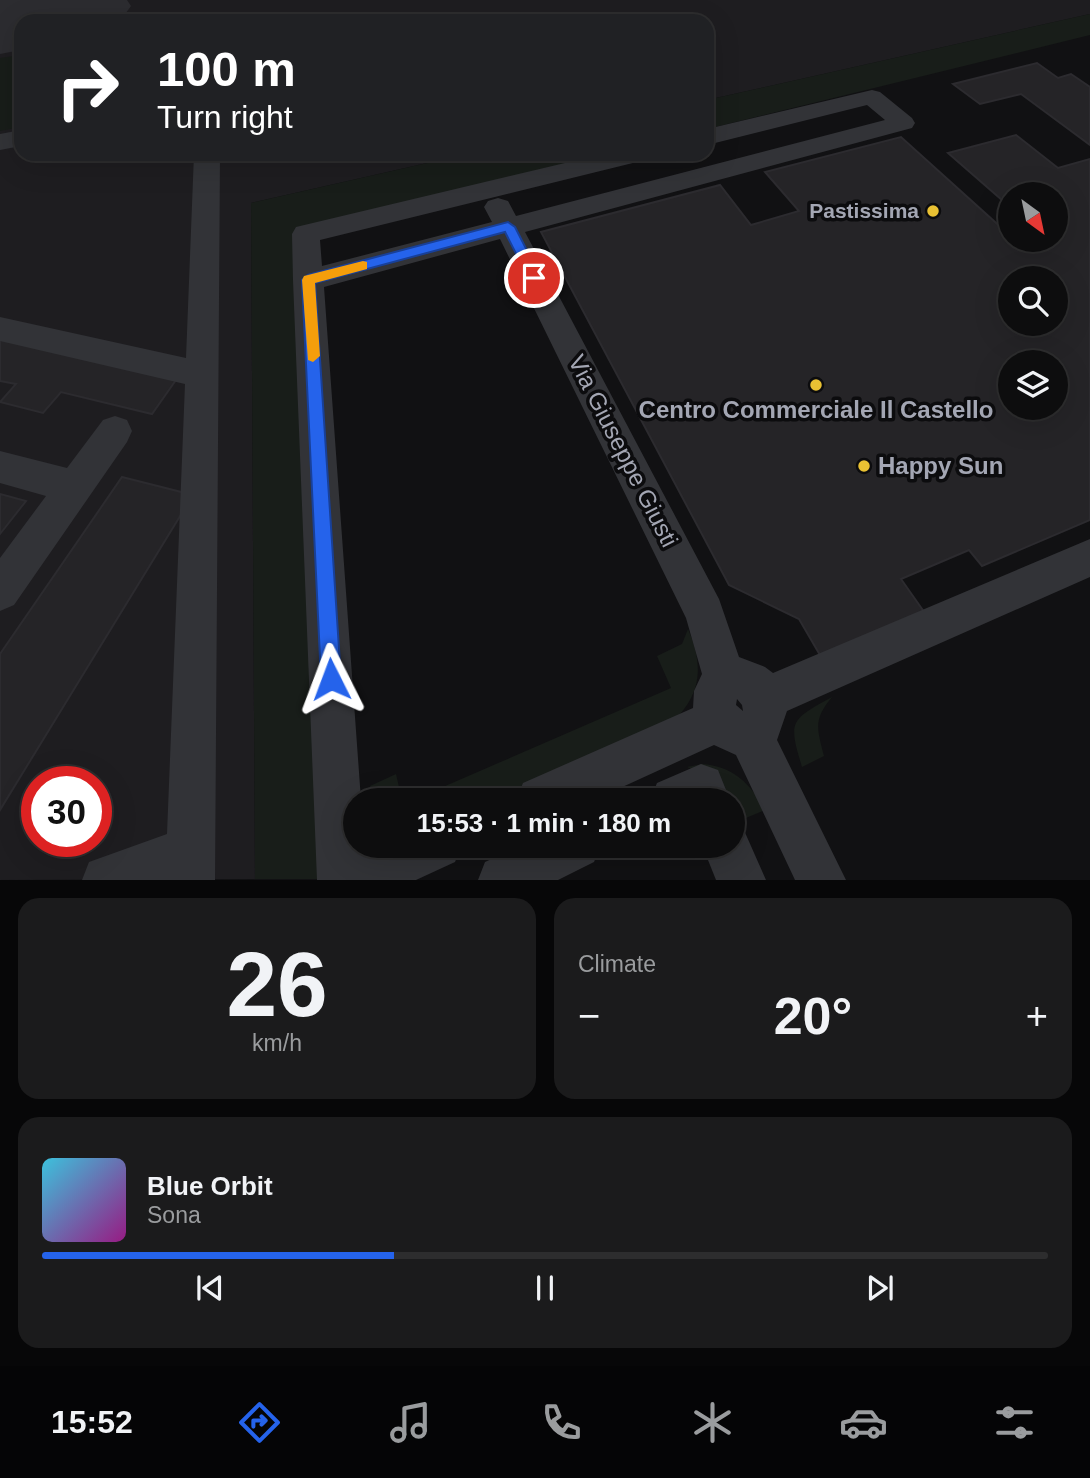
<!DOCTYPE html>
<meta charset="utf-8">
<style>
body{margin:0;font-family:Helvetica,sans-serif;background:#1b1b1c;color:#f1f3f6;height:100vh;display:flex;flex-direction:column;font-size:26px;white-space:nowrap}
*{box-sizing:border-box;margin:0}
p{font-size:23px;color:#9a9c9e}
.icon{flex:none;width:38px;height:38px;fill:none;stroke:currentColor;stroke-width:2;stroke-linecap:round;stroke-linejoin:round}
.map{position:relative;height:880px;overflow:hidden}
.sheet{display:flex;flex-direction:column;gap:18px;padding:18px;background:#070708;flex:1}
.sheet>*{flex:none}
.guide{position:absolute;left:14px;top:14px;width:700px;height:147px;border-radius:21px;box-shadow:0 7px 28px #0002,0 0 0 2px #2d2d2e;background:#202124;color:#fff;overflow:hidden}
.needle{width:46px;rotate:147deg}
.controls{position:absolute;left:998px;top:182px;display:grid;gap:14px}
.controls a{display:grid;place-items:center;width:70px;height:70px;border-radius:50%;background:#0d0d0e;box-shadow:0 7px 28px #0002,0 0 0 2px #2d2d2e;font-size:35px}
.speed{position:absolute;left:21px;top:766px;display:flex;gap:14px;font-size:35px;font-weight:700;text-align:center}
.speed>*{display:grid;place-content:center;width:91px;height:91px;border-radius:50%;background:#0d0d0e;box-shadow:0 7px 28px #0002,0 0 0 2px #2d2d2e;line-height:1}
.speed .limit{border:10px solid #d22;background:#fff;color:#111}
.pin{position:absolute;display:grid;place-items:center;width:60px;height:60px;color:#fff;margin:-30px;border:4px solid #fff;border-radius:50%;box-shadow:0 2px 7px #0007}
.me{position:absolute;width:77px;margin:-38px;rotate:357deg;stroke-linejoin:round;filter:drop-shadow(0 0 5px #0008)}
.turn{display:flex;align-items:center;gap:24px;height:147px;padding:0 28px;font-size:32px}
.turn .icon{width:91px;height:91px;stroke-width:2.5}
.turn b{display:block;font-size:49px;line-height:60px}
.big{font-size:52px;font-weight:700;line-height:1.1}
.sheet .widget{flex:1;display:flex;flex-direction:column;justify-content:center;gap:10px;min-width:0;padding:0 24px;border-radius:21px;background:#1b1b1c}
.sheet .dial{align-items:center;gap:0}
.dial b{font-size:91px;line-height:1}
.song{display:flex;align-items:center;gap:21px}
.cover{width:84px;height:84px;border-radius:10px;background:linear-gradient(135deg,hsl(190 70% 55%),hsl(310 70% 35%))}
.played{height:7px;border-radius:4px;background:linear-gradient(90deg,#2563eb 35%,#2d2d2e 35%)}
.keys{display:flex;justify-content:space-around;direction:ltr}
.heat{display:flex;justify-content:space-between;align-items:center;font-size:38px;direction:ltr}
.sheet .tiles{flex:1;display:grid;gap:18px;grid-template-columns:1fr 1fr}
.widget:last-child{grid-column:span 2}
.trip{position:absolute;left:343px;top:788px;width:402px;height:70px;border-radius:35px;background:#0d0d0e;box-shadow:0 7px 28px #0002,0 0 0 2px #2d2d2e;font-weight:700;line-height:70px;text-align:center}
.dock{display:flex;height:112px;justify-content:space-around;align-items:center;background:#050506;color:#9a9c9e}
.dock .icon{width:49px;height:49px}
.dock .on{color:#2563eb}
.dock b{font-size:32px;color:#f1f3f6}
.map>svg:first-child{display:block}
</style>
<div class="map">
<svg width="1090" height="880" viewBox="0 0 1090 880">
<rect width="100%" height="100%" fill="#111113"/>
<path fill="#1e1d20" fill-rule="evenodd" d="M0,0H1090V14L707,100V21H21V154H467L251,203L255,879L0,880ZM37,782H96V842H37Z"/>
<path fill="#181d19" d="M1090,14V35L707,129V100Z
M21,55V127L0,131V58Z
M467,154H605L295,230L326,879H255L251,203Z
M688,629C706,670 700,701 664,729L506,800H413L671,688L657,656L682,644Z
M832,697C813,720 817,728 824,756L802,767C788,721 790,720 832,697Z
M702,764C733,766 751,784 765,810L741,820C726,788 723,780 687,767Z
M396,774L402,800H373L370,786Z"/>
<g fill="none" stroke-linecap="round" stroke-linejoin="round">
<path fill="#2c2c30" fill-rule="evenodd" d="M0,0H127L131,6L120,21H21V50L0,54Z"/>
</g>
<path fill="#252427" stroke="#2c2b2f" stroke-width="2" fill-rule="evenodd" d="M1037,63L1058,78L1071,74L1090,87V145L1021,94L980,104L953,84Z
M1016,135L1058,168L1090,159V520L982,566L969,550L901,579L927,616L824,662L799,619L729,585L541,232L720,185L751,225L799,211L765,172L901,137L1004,230L1010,228V240H1055V194H1010V207L948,153ZM1010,278H1055V324H1010ZM1010,362H1055V408H1010Z
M0,339L176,380L152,414L61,392L43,413L0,402L16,384L0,381Z
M122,477L193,495L0,810V654Z
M0,494L26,501L0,534Z"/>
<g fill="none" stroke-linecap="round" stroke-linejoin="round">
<path fill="#323337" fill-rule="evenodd" d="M872,90L880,92L912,118L915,123L912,128L525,232L719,599L739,657L765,667L773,673L1090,539V577L787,711L777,740L846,880H795L736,755L714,745L594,800H516L523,783L693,708L694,691L702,674L686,618L500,239L324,287L361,800H355V845H364L365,851L380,845H462L455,862L416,880H317L293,280L292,234L296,227L603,154H649L645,160L320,240L322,266L492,222L484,207L488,201L498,198L508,201L516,216L885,120L867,105L707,145V129ZM737,699L742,705L743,711L736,705Z
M21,130V146L0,150V134Z
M194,154H220L215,880H82L89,862L167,834L185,384L0,341V317L186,358Z
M115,416L127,420L132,431L127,442L14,605L0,611V558L46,496L0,483V451L67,468L103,420Z
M701,764L718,770L730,800H650L657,783Z
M733,824L743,828L766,880H716L702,845H733Z
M522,845H601L594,862L558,880H478L485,862Z"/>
</g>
<path fill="#2563eb" stroke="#184099" stroke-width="2" d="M508,222L515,227L541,278L539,281H530L505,232L315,283L341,679L338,686L331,689L324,686L321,679L302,280L308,275Z"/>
<path fill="#f59e0b" d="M363,261L367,262V269L315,283L320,356L313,362L308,360L302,280L304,276Z"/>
<g fill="#e9c133" stroke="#0c0c0e" stroke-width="2.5">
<circle cx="933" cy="211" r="7"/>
<circle cx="816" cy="385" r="7"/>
<circle cx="864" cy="466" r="7"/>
</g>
<g text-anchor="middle" stroke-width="7" stroke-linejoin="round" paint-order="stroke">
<g font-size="21" font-weight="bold" fill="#a3a6b3" stroke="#0c0c0e" text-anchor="end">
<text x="919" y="218">Pastissima</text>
</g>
<g font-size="24" font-weight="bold" fill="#a3a6b3" stroke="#0c0c0e">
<text x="816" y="418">Centro Commerciale Il Castello</text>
<text x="878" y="474" text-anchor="start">Happy Sun</text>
</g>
<g font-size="24" fill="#a3a6b3" stroke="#0c0c0e">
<text transform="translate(623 451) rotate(63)" y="8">Via Giuseppe Giusti</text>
</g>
</g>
</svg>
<div class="controls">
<a><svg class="needle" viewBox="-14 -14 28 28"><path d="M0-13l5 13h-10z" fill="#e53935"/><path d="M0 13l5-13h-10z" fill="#9a9c9e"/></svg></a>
<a><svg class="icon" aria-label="search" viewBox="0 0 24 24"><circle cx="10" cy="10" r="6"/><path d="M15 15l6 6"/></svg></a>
<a><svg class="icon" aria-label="layers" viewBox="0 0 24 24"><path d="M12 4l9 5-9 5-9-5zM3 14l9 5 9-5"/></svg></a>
</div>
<div class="speed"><div class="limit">30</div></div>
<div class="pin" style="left:534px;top:278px;background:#d93025"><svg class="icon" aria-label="arrive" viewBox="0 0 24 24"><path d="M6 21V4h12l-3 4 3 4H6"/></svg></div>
<svg class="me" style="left:331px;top:679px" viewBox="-20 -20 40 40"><path d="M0-17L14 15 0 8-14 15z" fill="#2563eb" stroke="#fff" stroke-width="4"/></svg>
<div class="trip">15:53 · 1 min · 180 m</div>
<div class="guide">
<div class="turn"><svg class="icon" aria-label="right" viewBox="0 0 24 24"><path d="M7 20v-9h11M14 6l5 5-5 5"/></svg><div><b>100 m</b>Turn right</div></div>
</div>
</div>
<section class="sheet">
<div class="tiles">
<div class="widget dial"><b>26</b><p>km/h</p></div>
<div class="widget"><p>Climate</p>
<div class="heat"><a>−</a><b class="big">20°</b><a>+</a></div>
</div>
<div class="widget">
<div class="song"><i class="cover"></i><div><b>Blue Orbit</b><p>Sona</p></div></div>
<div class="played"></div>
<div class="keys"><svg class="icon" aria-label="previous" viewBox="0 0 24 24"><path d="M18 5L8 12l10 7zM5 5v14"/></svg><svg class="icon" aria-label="pause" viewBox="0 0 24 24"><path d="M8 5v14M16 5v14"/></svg><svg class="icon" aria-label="next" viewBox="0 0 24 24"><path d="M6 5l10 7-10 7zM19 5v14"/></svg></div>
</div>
</div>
</section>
<nav class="dock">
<b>15:52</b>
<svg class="icon on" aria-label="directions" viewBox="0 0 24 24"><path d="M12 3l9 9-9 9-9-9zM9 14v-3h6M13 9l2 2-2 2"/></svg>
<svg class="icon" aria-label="music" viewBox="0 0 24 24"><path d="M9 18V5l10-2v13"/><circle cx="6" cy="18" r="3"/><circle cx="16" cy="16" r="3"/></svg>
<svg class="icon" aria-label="phone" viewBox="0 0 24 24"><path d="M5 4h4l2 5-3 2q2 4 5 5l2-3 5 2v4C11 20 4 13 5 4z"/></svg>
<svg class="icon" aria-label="climate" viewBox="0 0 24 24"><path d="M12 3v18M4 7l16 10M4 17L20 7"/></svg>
<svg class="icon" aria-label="car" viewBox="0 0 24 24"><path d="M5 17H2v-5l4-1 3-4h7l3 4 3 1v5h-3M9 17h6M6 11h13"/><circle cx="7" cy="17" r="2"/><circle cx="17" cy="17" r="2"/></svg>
<svg class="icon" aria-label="filters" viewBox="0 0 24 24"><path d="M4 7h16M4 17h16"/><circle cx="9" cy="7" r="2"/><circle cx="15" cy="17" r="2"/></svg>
</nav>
